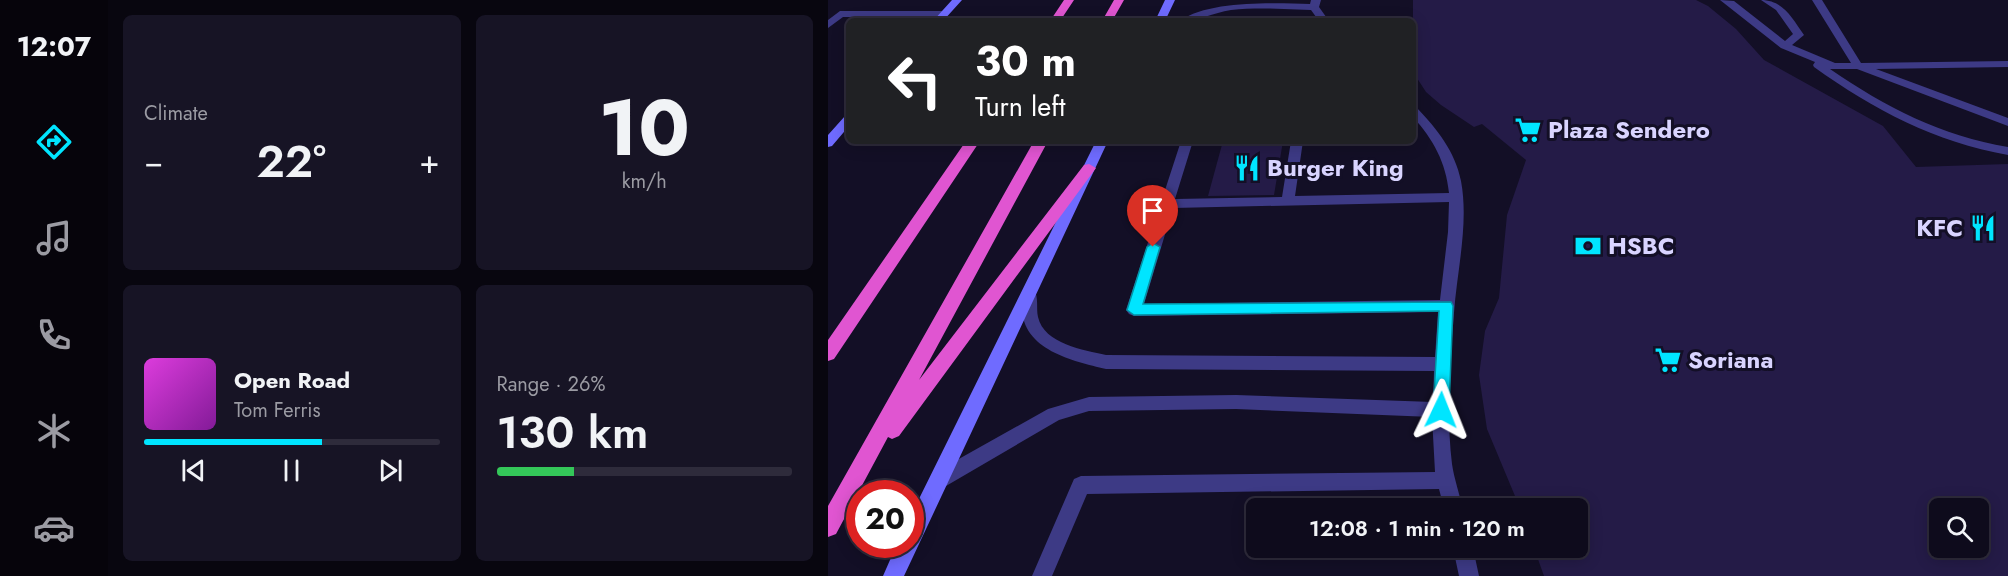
<!DOCTYPE html>
<meta charset="utf-8">
<style>
body{margin:0;font-family:Jost,sans-serif;background:#171425;color:#f1f3f6;height:100vh;display:flex;flex-direction:column;font-size:22px;white-space:nowrap}
*{box-sizing:border-box;margin:0}
p{font-size:20px;color:#9b9ba3}
.icon{flex:none;width:33px;height:33px;fill:none;stroke:currentColor;stroke-width:2;stroke-linecap:round;stroke-linejoin:round}
.map{position:relative;flex:1;overflow:hidden}
.side{display:flex;flex-direction:column;gap:15px;padding:15px;background:#08060f;width:720px}
.side>*{flex:none}
.banner{position:absolute;left:18px;top:18px;width:570px;height:126px;border-radius:9px;box-shadow:0 3px 15px #0003,0 0 0 2px #2e2b3b;background:#202124;color:#fff;overflow:hidden}
.controls{position:absolute;left:1101px;top:498px;display:grid;gap:12px}
.controls a{display:grid;place-items:center;width:60px;height:60px;border-radius:9px;background:#0e0b1c;box-shadow:0 3px 15px #0003,0 0 0 2px #2e2b3b;font-size:30px}
.speed{position:absolute;left:18px;top:480px;display:flex;gap:12px;font-size:30px;font-weight:700;text-align:center}
.speed>*{display:grid;place-content:center;width:78px;height:78px;border-radius:50%;background:#0e0b1c;box-shadow:0 3px 15px #0003,0 0 0 2px #2e2b3b;line-height:1}
.speed .limit{border:9px solid #d22;background:#fff;color:#111}
.pin{position:absolute;display:grid;place-items:center;width:51px;height:51px;color:#fff;margin:-62px -26px;border-radius:50% 50% 50% 0;rotate:-45deg;box-shadow:0 0 6px #0007}
.pin .icon{rotate:45deg}
.me{position:absolute;width:66px;margin:-33px;rotate:2deg;stroke-linejoin:round;filter:drop-shadow(0 0 4px #0008)}
.turn{display:flex;align-items:center;gap:21px;height:126px;padding:0 30px;font-size:27px}
.turn .icon{width:78px;height:78px;stroke-width:2.5}
.turn b{display:block;font-size:42px;line-height:51px}
.big{font-size:45px;font-weight:600;line-height:1.1}
.side .tile{flex:1;display:flex;flex-direction:column;justify-content:center;gap:9px;min-width:0;padding:0 21px;border-radius:9px;background:#171425}
.side .dial{align-items:center;gap:0}
.dial b{font-size:78px;line-height:1}
.song{display:flex;align-items:center;gap:18px}
.cover{width:72px;height:72px;border-radius:9px;background:linear-gradient(135deg,hsl(300 70% 55%),hsl(290 70% 35%))}
.played{height:6px;border-radius:3px;background:linear-gradient(90deg,#00e5ff 60%,#2e2b3b 60%)}
.keys{display:flex;justify-content:space-around;direction:ltr}
.heat{display:flex;justify-content:space-between;align-items:center;font-size:33px;direction:ltr}
.charge{height:9px;border-radius:4px;background:linear-gradient(90deg,#34c759 26%,#2e2b3b 0)}
.side .tiles{flex:1;display:grid;gap:15px;grid-template-columns:repeat(2,1fr)}
.trip{position:absolute;left:418px;top:498px;width:342px;height:60px;border-radius:9px;background:#0e0b1c;box-shadow:0 3px 15px #0003,0 0 0 2px #2e2b3b;font-weight:600;line-height:60px;text-align:center}
main{display:flex;flex:1;min-height:0}
.dock{display:flex;flex-direction:column;width:108px;justify-content:space-around;align-items:center;background:#06040b;color:#9b9ba3}
.dock .icon{width:42px;height:42px}
.dock .current{color:#00e5ff}
.dock b{font-size:27px;color:#f1f3f6}
.map>svg:first-child{display:block}
</style>
<main>
<nav class="dock">
<b>12:07</b>
<svg class="icon current" aria-label="directions" viewBox="0 0 24 24"><path d="M12 3l9 9-9 9-9-9zM9 14v-3h6M13 9l2 2-2 2"/></svg>
<svg class="icon" aria-label="music" viewBox="0 0 24 24"><path d="M9 18V5l10-2v13"/><circle cx="6" cy="18" r="3"/><circle cx="16" cy="16" r="3"/></svg>
<svg class="icon" aria-label="phone" viewBox="0 0 24 24"><path d="M5 4h4l2 5-3 2q2 4 5 5l2-3 5 2v4C11 20 4 13 5 4z"/></svg>
<svg class="icon" aria-label="climate" viewBox="0 0 24 24"><path d="M12 3v18M4 7l16 10M4 17L20 7"/></svg>
<svg class="icon" aria-label="car" viewBox="0 0 24 24"><path d="M5 17H2v-5l4-1 3-4h7l3 4 3 1v5h-3M9 17h6M6 11h13"/><circle cx="7" cy="17" r="2"/><circle cx="17" cy="17" r="2"/></svg>
</nav>
<section class="side">
<div class="tiles">
<div class="tile"><p>Climate</p>
<div class="heat"><a>−</a><b class="big">22°</b><a>+</a></div>
</div>
<div class="tile dial"><b>10</b><p>km/h</p></div>
<div class="tile">
<div class="song"><i class="cover"></i><div><b>Open Road</b><p>Tom Ferris</p></div></div>
<div class="played"></div>
<div class="keys"><svg class="icon" aria-label="previous" viewBox="0 0 24 24"><path d="M18 5L8 12l10 7zM5 5v14"/></svg><svg class="icon" aria-label="pause" viewBox="0 0 24 24"><path d="M8 5v14M16 5v14"/></svg><svg class="icon" aria-label="next" viewBox="0 0 24 24"><path d="M6 5l10 7-10 7zM19 5v14"/></svg></div>
</div>
<div class="tile"><p>Range · 26%</p><b class="big">130 km</b><div class="charge"></div></div>
</div>
</section>
<div class="map">
<svg width="1180" height="576" viewBox="0 0 1180 576">
<rect width="100%" height="100%" fill="#130f26"/>
<path fill="#241b47" fill-rule="evenodd" d="M585,0H868L880,6L908,29L936,60L1055,126L1088,167L1180,164V576H716L706,548H750V508H692L659,429L651,375L657,331L671,298L679,215L698,160L654,124L646,127L613,105L598,92L585,72ZM1112,508H1150V548H1112Z
M395,141H455L446,195L380,196Z"/>
<g fill="none" stroke-linecap="round" stroke-linejoin="round">
<path fill="#3d3a85" fill-rule="evenodd" d="M483,0H493L491,7L501,21H491L483,10C456,9 429,7 403,10C385,13 370,21 352,21C381,0 446,3 482,4Z
M892,0L906,1L957,41L965,34L948,10L933,0C955,0 964,18 976,35L964,45L1007,63H1023L984,0H994L1033,63L1180,61V67L1048,69L1180,118V126L1029,69H1002C1057,107 1114,136 1180,147V155C1107,142 1046,110 986,67L985,65L987,62L953,48Z
M12,11H116L121,14L116,17H15L0,28V20Z
M585,107L589,108C609,129 627,151 633,181C641,224 629,270 626,313C622,363 618,414 624,464C626,479 632,494 634,508H616L611,489L259,494L224,576H204L246,479L253,476L607,472L604,417L408,409L261,411L231,420L118,486L111,489L104,486L102,480L104,474L220,409L261,397L408,395L605,402L606,371L278,369C245,361 194,350 194,307C194,301 193,295 196,289H206C211,298 208,308 210,317C216,344 256,350 278,355L607,357L610,312L306,316L301,314L298,310L353,141H365L347,199L454,197L463,141H475L467,196L621,193C618,162 605,139 585,117ZM621,202L620,232L612,300L316,304L345,208Z
M625,548H645L651,576H631Z"/>
<path fill="#6f6bff" fill-rule="evenodd" d="M124,0H134L115,21H105Z
M337,0H347L337,21H327Z
M21,115V126L4,146L0,147V135L17,116Z
M268,141H280L76,576H55L69,544H82V517Z"/>
<path fill="#e055d1" fill-rule="evenodd" d="M236,0H246L232,21H222Z
M286,0H296L284,21H274Z
M138,141H152L6,359L0,361V340Z
M206,141H220L91,380L256,165L261,164L268,168L71,436L64,439L60,437L8,534L0,537V506Z"/>
</g>
<path fill="#00e5ff" stroke="#0095a6" stroke-width="1.5" d="M325,243L332,247L315,304L623,302L625,306L621,410L618,415L613,417L607,415L605,410L611,311L306,315L299,310L319,247Z"/>
<defs>
<g id="supermarket-bare" transform="scale(2.07)"><path d="M-6-5.5h2.5l.6 2H6L4.5 2H-2.5L-4.4-4H-6ZM-1.5 3.2a1.3 1.3 0 1 0 .1 0ZM3 3.2a1.3 1.3 0 1 0 .1 0Z" fill="#00e5ff" stroke="#130f26" stroke-width="2.5" paint-order="stroke"/></g>
<g id="restaurant-bare" transform="scale(2.07)"><path d="M-5-6h1v4h1v-4h1v4h1v-4h1v5L-1.5 .5V6h-2V.5L-5-1ZM5-6V6H3V1.5H1.5Q1.5-4 5-6Z" fill="#00e5ff" stroke="#130f26" stroke-width="2.5" paint-order="stroke"/></g>
<g id="bank-bare" transform="scale(2.07)"><path d="M-6-4H6V4H-6ZM0-2.3a2.3 2.3 0 1 0 0 4.6a2.3 2.3 0 1 0 0-4.6Z" fill="#00e5ff" stroke="#130f26" stroke-width="2.5" paint-order="stroke"/></g>
</defs>
<g fill-rule="evenodd">
<use href="#supermarket-bare" x="700" y="130"/>
<use href="#restaurant-bare" x="419" y="168"/>
<use href="#restaurant-bare" x="1155" y="228"/>
<use href="#bank-bare" x="760" y="246"/>
<use href="#supermarket-bare" x="840" y="360"/>
</g>
<g text-anchor="middle" stroke-width="6" stroke-linejoin="round" paint-order="stroke">
<g font-size="24" font-weight="bold" fill="#d9d4ff" stroke="#130f26" text-anchor="start">
<text x="720" y="138">Plaza Sendero</text>
<text x="439" y="176">Burger King</text>
<text x="1135" y="236" text-anchor="end">KFC</text>
<text x="780" y="254">HSBC</text>
<text x="860" y="368">Soriana</text>
</g>
</g>
</svg>
<div class="controls">
<a><svg class="icon" aria-label="search" viewBox="0 0 24 24"><circle cx="10" cy="10" r="6"/><path d="M15 15l6 6"/></svg></a>
</div>
<div class="speed"><div class="limit">20</div></div>
<div class="pin" style="left:325px;top:247px;background:#d93025"><svg class="icon" aria-label="arrive" viewBox="0 0 24 24"><path d="M6 21V4h12l-3 4 3 4H6"/></svg></div>
<svg class="me" style="left:613px;top:410px" viewBox="-20 -20 40 40"><path d="M0-17L14 15 0 8-14 15z" fill="#00e5ff" stroke="#fff" stroke-width="4"/></svg>
<div class="trip">12:08 · 1 min · 120 m</div>
<div class="banner">
<div class="turn"><svg class="icon" aria-label="left" viewBox="0 0 24 24"><path d="M17 20v-9H6M10 6l-5 5 5 5"/></svg><div><b>30 m</b>Turn left</div></div>
</div>
</div>
</main>
